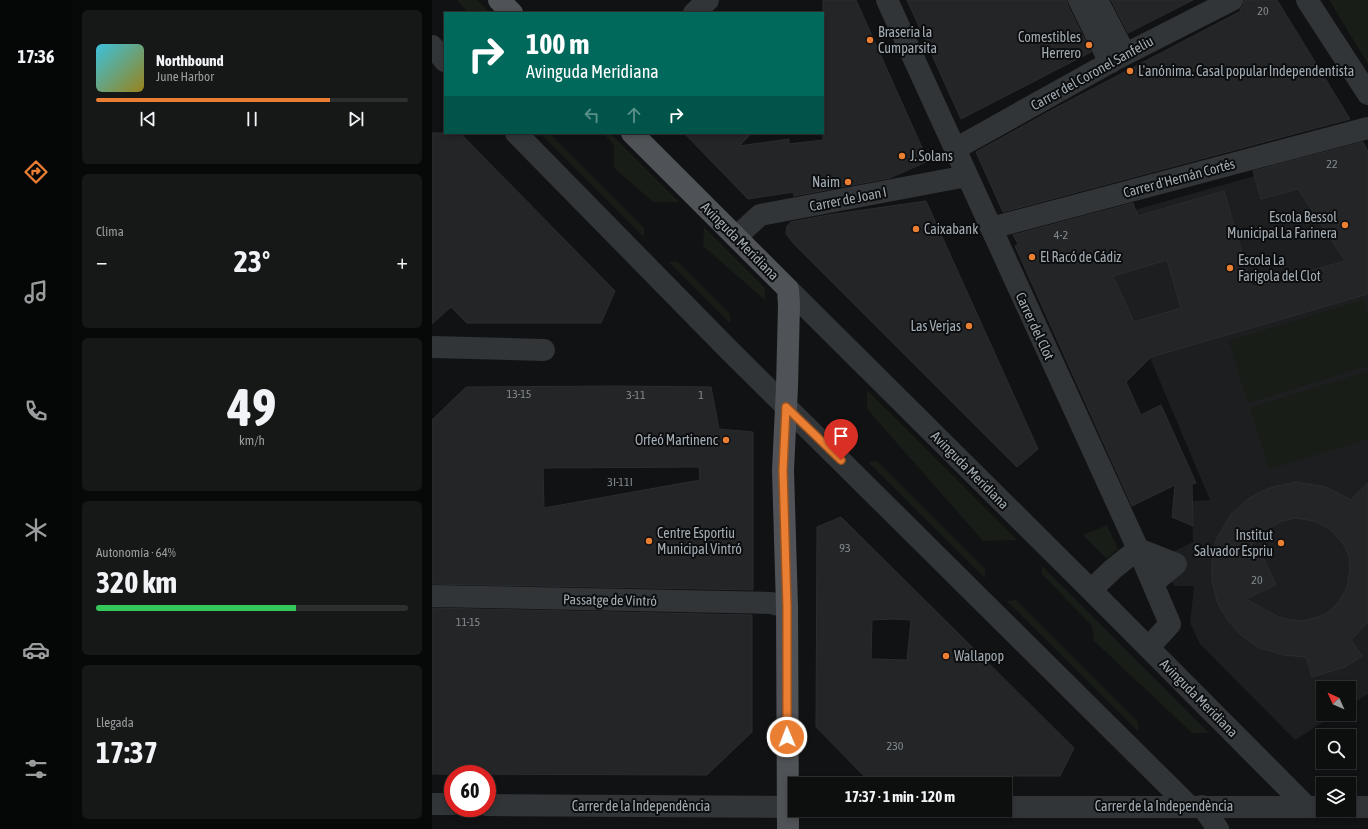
<!DOCTYPE html>
<html lang="es">
<meta charset="utf-8">
<style>
body{margin:0;font-family:"Asap Condensed",sans-serif;background:#161717;color:#f1f3f6;height:100vh;display:flex;flex-direction:column;font-size:15px;white-space:nowrap}
*{box-sizing:border-box;margin:0}
p{font-size:13px;color:#9a9c9e}
.icon{flex:none;width:22px;height:22px;fill:none;stroke:currentColor;stroke-width:2;stroke-linecap:round;stroke-linejoin:round}
.map{position:relative;flex:1;overflow:hidden}
.details{display:flex;flex-direction:column;gap:10px;padding:10px;background:#070808;width:360px}
.details>*{flex:none}
.guide{position:absolute;left:12px;top:12px;width:380px;height:122px;border-radius:0px;box-shadow:0 2px 6px #0003,0 0 0 1px #2d2e2e;background:#00695c;color:#fff;overflow:hidden}
.needle{width:26px;rotate:315deg}
.buttons{position:absolute;left:884px;top:681px;display:grid;gap:8px}
.buttons a{display:grid;place-items:center;width:40px;height:40px;border-radius:0px;background:#0d0e0e;box-shadow:0 2px 6px #0003,0 0 0 1px #2d2e2e;font-size:20px}
.speed{position:absolute;left:12px;top:765px;display:flex;gap:8px;font-size:20px;font-weight:700;text-align:center}
.speed>*{display:grid;place-content:center;width:52px;height:52px;border-radius:50%;background:#0d0e0e;box-shadow:0 2px 6px #0003,0 0 0 1px #2d2e2e;line-height:1}
.speed .limit{border:6px solid #d22;background:#fff;color:#111}
.pin{position:absolute;display:grid;place-items:center;width:34px;height:34px;color:#fff;margin:-41px -17px;border-radius:50% 50% 50% 0;rotate:-45deg;box-shadow:0 0 4px #0007}
.pin .icon{rotate:45deg}
.me{position:absolute;width:44px;margin:-22px;rotate:359deg;stroke-linejoin:round;filter:drop-shadow(0 0 3px #0008)}
.turn{display:flex;align-items:center;gap:14px;height:84px;padding:0 16px;font-size:18px}
.turn .icon{width:52px;height:52px;stroke-width:2.5}
.turn b{display:block;font-size:28px;line-height:34px}
.lanes{display:flex;align-items:center;height:38px;padding:0 16px;background:#0003;justify-content:center;gap:20px;direction:ltr}
.lanes .off{opacity:.35}
.big{font-size:30px;font-weight:700;line-height:1.1}
.details .tile{flex:1;display:flex;flex-direction:column;justify-content:center;gap:6px;min-width:0;padding:0 14px;border-radius:6px;background:#161717}
.details .dial{align-items:center;gap:0}
.dial b{font-size:52px;line-height:1}
.song{display:flex;align-items:center;gap:12px}
.cover{width:48px;height:48px;border-radius:6px;background:linear-gradient(135deg,hsl(190 70% 55%),hsl(50 70% 35%))}
.played{height:4px;border-radius:2px;background:linear-gradient(90deg,#ea7e32 75%,#2d2e2e 75%)}
.keys{display:flex;justify-content:space-around;direction:ltr}
.heat{display:flex;justify-content:space-between;align-items:center;font-size:22px;direction:ltr}
.charge{height:6px;border-radius:3px;background:linear-gradient(90deg,#34c759 64%,#2d2e2e 0)}
.trip{position:absolute;left:356px;top:777px;width:224px;height:40px;border-radius:0px;background:#0d0e0e;box-shadow:0 2px 6px #0003,0 0 0 1px #2d2e2e;font-weight:700;line-height:40px;text-align:center}
main{display:flex;flex:1;min-height:0}
.tabs{display:flex;flex-direction:column;width:72px;justify-content:space-around;align-items:center;background:#050606;color:#9a9c9e}
.tabs .icon{width:28px;height:28px}
.tabs .selected{color:#ea7e32}
.tabs b{font-size:18px;color:#f1f3f6}
.map>svg:first-child{display:block}
</style>
<main>
<nav class="tabs">
<b>17:36</b>
<svg class="icon selected" aria-label="directions" viewBox="0 0 24 24"><path d="M12 3l9 9-9 9-9-9zM9 14v-3h6M13 9l2 2-2 2"/></svg>
<svg class="icon" aria-label="music" viewBox="0 0 24 24"><path d="M9 18V5l10-2v13"/><circle cx="6" cy="18" r="3"/><circle cx="16" cy="16" r="3"/></svg>
<svg class="icon" aria-label="phone" viewBox="0 0 24 24"><path d="M5 4h4l2 5-3 2q2 4 5 5l2-3 5 2v4C11 20 4 13 5 4z"/></svg>
<svg class="icon" aria-label="climate" viewBox="0 0 24 24"><path d="M12 3v18M4 7l16 10M4 17L20 7"/></svg>
<svg class="icon" aria-label="car" viewBox="0 0 24 24"><path d="M5 17H2v-5l4-1 3-4h7l3 4 3 1v5h-3M9 17h6M6 11h13"/><circle cx="7" cy="17" r="2"/><circle cx="17" cy="17" r="2"/></svg>
<svg class="icon" aria-label="filters" viewBox="0 0 24 24"><path d="M4 7h16M4 17h16"/><circle cx="9" cy="7" r="2"/><circle cx="15" cy="17" r="2"/></svg>
</nav>
<section class="details">
<div class="tile">
<div class="song"><i class="cover"></i><div><b>Northbound</b><p>June Harbor</p></div></div>
<div class="played"></div>
<div class="keys"><svg class="icon" aria-label="previous" viewBox="0 0 24 24"><path d="M18 5L8 12l10 7zM5 5v14"/></svg><svg class="icon" aria-label="pause" viewBox="0 0 24 24"><path d="M8 5v14M16 5v14"/></svg><svg class="icon" aria-label="next" viewBox="0 0 24 24"><path d="M6 5l10 7-10 7zM19 5v14"/></svg></div>
</div>
<div class="tile"><p>Clima</p>
<div class="heat"><a>−</a><b class="big">23°</b><a>+</a></div>
</div>
<div class="tile dial"><b>49</b><p>km/h</p></div>
<div class="tile"><p>Autonomía · 64%</p><b class="big">320 km</b><div class="charge"></div></div>
<div class="tile"><p>Llegada</p><b class="big">17:37</b></div>
</section>
<div class="map">
<svg width="936" height="829" viewBox="0 0 936 829">
<rect width="100%" height="100%" fill="#111213"/>
<path fill="#1d1e20" d="M932,145L936,151V694L917,706V688H891V714H904L863,740L768,644L758,623L762,586H742L731,560L732,556L761,542L760,501L778,500L718,358L657,223Z"/>
<path fill="#181d18" d="M25,0H45L58,13H36Z
M897,0H936V64Z
M108,133H117L212,228V237Z
M171,133H178L247,202H221L182,168V145Z
M272,227L333,288V300L271,246Z
M237,262H246L298,314V323Z
M931,300L936,317V366L816,403L797,341Z
M936,371V439L837,469L818,408Z
M435,390L585,540L551,541L435,409Z
M445,461L553,569V578L436,462Z
M675,525L686,549L675,559L651,535Z
M610,566L777,733H760L661,640L662,635L659,625L610,574Z
M584,600L706,722V731L575,601Z"/>
<path fill="#242527" stroke="#2b2c2f" fill-rule="evenodd" d="M391,0H424L496,161L458,178L362,196L361,192L316,199L252,133H320L307,146L357,139V144L391,140Z
M475,0H635L636,6L659,52L529,119Z
M679,0H761L696,33Z
M812,0H845L918,119L571,212L544,152L618,111L809,11L808,9L811,6Z
M0,133H28L183,291L169,323H35L19,307L0,324Z
M931,142L936,151V294L719,357L694,382L709,415L729,405L764,483L760,484L761,526L740,517L743,485L700,506L583,246L586,244L581,235L701,203L706,216L792,191L820,287L913,261L866,189L829,199L821,171ZM735,260L749,308L702,322L681,276Z
M494,201L606,449L585,467L362,244L354,234L355,226L359,222L396,215Z
M183,386L279,387L287,429L321,432V590L0,584V420L34,387ZM267,467L268,480L112,508L111,468Z
M864,482L894,487L919,500L936,483V622L919,640L930,656L913,667L880,677L874,657L852,655L827,648L808,634L798,623L790,611L785,601L780,580V564L784,540L799,514L816,499L830,491L841,487ZM863,518L882,521L899,530L912,545L917,556L918,569L915,588L905,604L895,613L889,616L871,621L858,620L845,616L814,599L844,585L832,559L807,557L839,527L850,521Z
M409,517L642,748L628,776H432L384,727L385,527ZM461,619L479,620L475,660L439,659L440,620Z
M0,608L320,615V732L275,775L0,774Z"/>
<g fill="none" stroke-linecap="round" stroke-linejoin="round">
<path stroke="#323538" stroke-width="22" d="M455,0L706,549L738,624L717,647
M647,0L678,63
M665,0L693,54
M875,0L936,94
M262,13L276,0
M0,46L13,61
M84,133L295,348L757,806
M523,149L686,58L800,0
M559,228L936,128
M304,237L328,215L535,176
M356,289L659,590L875,807
M0,347L112,350
M659,590L681,569L706,549L744,564L721,583
M0,596L339,603L355,607
M0,804H21
M55,805L363,807
M770,806L786,829
M573,807H891
M917,807H936"/>
<path stroke="#4f5256" stroke-width="22" d="M67,0L80,13
M200,133L356,289L357,305L355,387L351,470L355,607L356,829"/>
</g>
<g fill="none" stroke-linecap="round" stroke-linejoin="round">
<g stroke="#985220" stroke-width="10">
<path id="route" d="M355,737V607L351,470L354,407L409,460"/>
</g>
<use href="#route" stroke="#ea7e32" stroke-width="7"/>
</g>
<g fill="#ea7e32" stroke="#0c0d0e" stroke-width="1.5">
<circle cx="438" cy="40" r="4"/>
<circle cx="657" cy="45" r="4"/>
<circle cx="698" cy="71" r="4"/>
<circle cx="470" cy="156" r="4"/>
<circle cx="416" cy="182" r="4"/>
<circle cx="913" cy="225" r="4"/>
<circle cx="484" cy="229" r="4"/>
<circle cx="600" cy="257" r="4"/>
<circle cx="798" cy="268" r="4"/>
<circle cx="537" cy="326" r="4"/>
<circle cx="294" cy="440" r="4"/>
<circle cx="217" cy="541" r="4"/>
<circle cx="849" cy="543" r="4"/>
<circle cx="514" cy="656" r="4"/>
</g>
<g text-anchor="middle" stroke-width="4" stroke-linejoin="round" paint-order="stroke">
<g font-size="12" fill="#828a8f">
<text x="831" y="15">20</text>
<text x="900" y="168">22</text>
<text x="629" y="239">4-2</text>
<text x="87" y="398">13-15</text>
<text x="204" y="399">3-11</text>
<text x="269" y="399">1</text>
<text x="188" y="486">3I-11I</text>
<text x="413" y="552">93</text>
<text x="825" y="584">20</text>
<text x="36" y="626">11-15</text>
<text x="463" y="750">230</text>
</g>
<g font-size="14" fill="#a3acb3" stroke="#0c0d0e" text-anchor="start">
<text x="446" y="37">Braseria la<tspan x="446" dy="16">Cumparsita</tspan></text>
<text x="649" y="42" text-anchor="end">Comestibles<tspan x="649" dy="16">Herrero</tspan></text>
<text x="706" y="76">L'anónima. Casal popular Independentista</text>
<text x="478" y="161">J. Solans</text>
<text x="408" y="187" text-anchor="end">Naim</text>
<text x="905" y="222" text-anchor="end">Escola Bessol<tspan x="905" dy="16">Municipal La Farinera</tspan></text>
<text x="492" y="234">Caixabank</text>
<text x="608" y="262">El Racó de Cádiz</text>
<text x="806" y="265">Escola La<tspan x="806" dy="16">Farigola del Clot</tspan></text>
<text x="529" y="331" text-anchor="end">Las Verjas</text>
<text x="286" y="445" text-anchor="end">Orfeó Martinenc</text>
<text x="225" y="538">Centre Esportiu<tspan x="225" dy="16">Municipal Vintró</tspan></text>
<text x="841" y="540" text-anchor="end">Institut<tspan x="841" dy="16">Salvador Espriu</tspan></text>
<text x="522" y="661">Wallapop</text>
</g>
<g font-size="14" fill="#a3acb3" stroke="#0c0d0e">
<text transform="translate(660 73) rotate(-29)" y="5">Carrer del Coronel Sanfeliu</text>
<text transform="translate(747 178) rotate(-15)" y="5">Carrer d'Hernán Cortés</text>
<text transform="translate(416 199) rotate(-11)" y="5">Carrer de Joan I</text>
<text transform="translate(308 241) rotate(45)" y="5">Avinguda Meridiana</text>
<text transform="translate(603 326) rotate(65)" y="5">Carrer del Clot</text>
<text transform="translate(538 470) rotate(45)" y="5">Avinguda Meridiana</text>
<text transform="translate(178 600) rotate(1)" y="5">Passatge de Vintró</text>
<text transform="translate(767 698) rotate(45)" y="5">Avinguda Meridiana</text>
<text x="209" y="811">Carrer de la Independència</text>
<text x="732" y="811">Carrer de la Independència</text>
</g>
</g>
</svg>
<div class="buttons">
<a><svg class="needle" viewBox="-14 -14 28 28"><path d="M0-13l5 13h-10z" fill="#e53935"/><path d="M0 13l5-13h-10z" fill="#9a9c9e"/></svg></a>
<a><svg class="icon" aria-label="search" viewBox="0 0 24 24"><circle cx="10" cy="10" r="6"/><path d="M15 15l6 6"/></svg></a>
<a><svg class="icon" aria-label="layers" viewBox="0 0 24 24"><path d="M12 4l9 5-9 5-9-5zM3 14l9 5 9-5"/></svg></a>
</div>
<div class="speed"><div class="limit">60</div></div>
<div class="pin" style="left:409px;top:460px;background:#d93025"><svg class="icon" aria-label="arrive" viewBox="0 0 24 24"><path d="M6 21V4h12l-3 4 3 4H6"/></svg></div>
<svg class="me" style="left:355px;top:737px" viewBox="-20 -20 40 40"><circle r="17" fill="#ea7e32" stroke="#fff" stroke-width="3"/><path d="M0-11L8 9 0 5-8 9z" fill="#fff"/></svg>
<div class="trip">17:37 · 1 min · 120 m</div>
<div class="guide">
<div class="turn"><svg class="icon" aria-label="right" viewBox="0 0 24 24"><path d="M7 20v-9h11M14 6l5 5-5 5"/></svg><div><b>100 m</b>Avinguda Meridiana</div></div>
<div class="lanes"><svg class="icon off" aria-label="left" viewBox="0 0 24 24"><path d="M17 20v-9H6M10 6l-5 5 5 5"/></svg><svg class="icon off" aria-label="ahead" viewBox="0 0 24 24"><path d="M12 20V5M6 11l6-6 6 6"/></svg><svg class="icon" aria-label="right" viewBox="0 0 24 24"><path d="M7 20v-9h11M14 6l5 5-5 5"/></svg></div>
</div>
</div>
</main>
